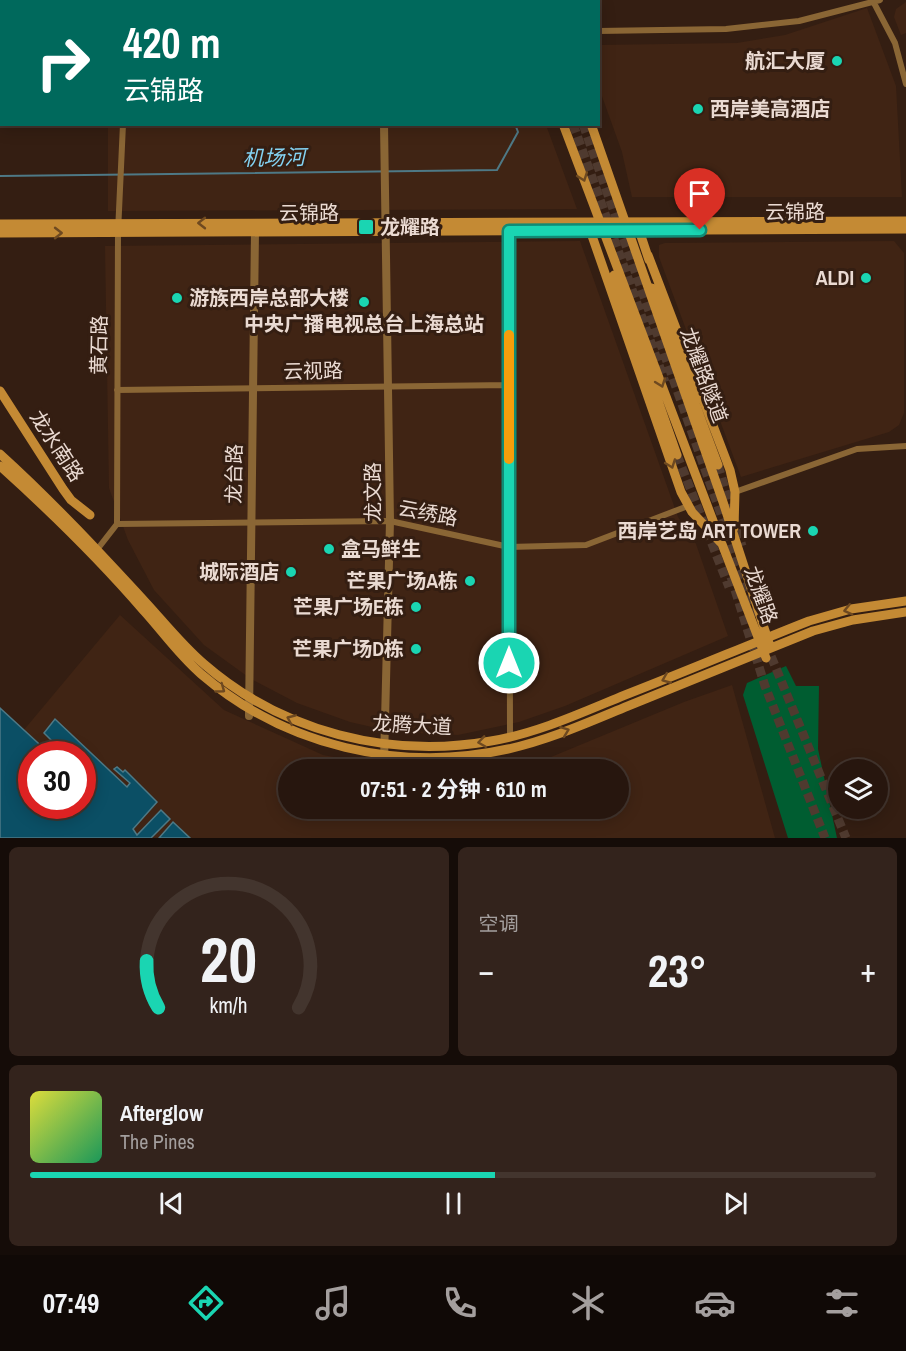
<!DOCTYPE html>
<html lang="zh">
<meta charset="utf-8">
<style>
body{margin:0;font-family:"Archivo Narrow","Noto Sans SC",sans-serif;background:#33231c;color:#f1f3f6;height:100vh;display:flex;flex-direction:column;font-size:22px;white-space:nowrap}
*{box-sizing:border-box;margin:0}
p{font-size:20px;color:#a49f9e}
.icon{flex:none;width:33px;height:33px;fill:none;stroke:currentColor;stroke-width:2;stroke-linecap:round;stroke-linejoin:round}
.map{position:relative;height:838px;overflow:hidden}
.details{display:flex;flex-direction:column;gap:9px;padding:9px;background:#150c08;flex:1}
.details>*{flex:none}
.top-card{position:absolute;left:0px;top:0px;width:600px;height:126px;box-shadow:0 3px 15px #0003,0 0 0 2px #43352e;background:#00695c;color:#fff;overflow:hidden}
.tools{position:absolute;left:828px;top:759px;display:grid;gap:12px}
.tools a{display:grid;place-items:center;width:60px;height:60px;border-radius:50%;background:#27160e;box-shadow:0 3px 15px #0003,0 0 0 2px #43352e;font-size:30px}
.speed{position:absolute;left:18px;top:741px;display:flex;gap:12px;font-size:30px;font-weight:700;text-align:center}
.speed>*{display:grid;place-content:center;width:78px;height:78px;border-radius:50%;background:#27160e;box-shadow:0 3px 15px #0003,0 0 0 2px #43352e;line-height:1}
.speed .limit{border:9px solid #d22;background:#fff;color:#111}
.pin{position:absolute;display:grid;place-items:center;width:51px;height:51px;color:#fff;margin:-62px -26px;border-radius:50% 50% 50% 0;rotate:-45deg;box-shadow:0 0 6px #0007}
.pin .icon{rotate:45deg}
.me{position:absolute;width:66px;margin:-33px;rotate:0deg;stroke-linejoin:round;filter:drop-shadow(0 0 4px #0008)}
.turn{display:flex;align-items:center;gap:21px;height:126px;padding:0 24px;font-size:27px}
.turn .icon{width:78px;height:78px;stroke-width:2.5}
.turn b{display:block;font-size:42px;line-height:51px}
.big{font-size:45px;font-weight:700;line-height:1.1}
.details .widget{flex:1;display:flex;flex-direction:column;justify-content:center;gap:9px;min-width:0;padding:0 21px;border-radius:9px;background:#33231c}
.details .dial{align-items:center;gap:0}
.dial svg{height:156px;overflow:visible;fill:none;stroke:#43352e;stroke-width:7;stroke-linecap:round;text-anchor:middle}
.dial text{fill:#f1f3f6;stroke:none}
.song{display:flex;align-items:center;gap:18px}
.cover{width:72px;height:72px;border-radius:9px;background:linear-gradient(135deg,hsl(60 70% 55%),hsl(150 70% 35%))}
.played{height:6px;border-radius:3px;background:linear-gradient(90deg,#1ad5b2 55%,#43352e 55%)}
.keys{display:flex;justify-content:space-around;direction:ltr}
.heat{display:flex;justify-content:space-between;align-items:center;font-size:33px;direction:ltr}
.details .tiles{flex:1;display:grid;gap:9px;grid-template-columns:1fr 1fr}
.widget:last-child{grid-column:span 2}
.trip{position:absolute;left:278px;top:759px;width:351px;height:60px;border-radius:30px;background:#27160e;box-shadow:0 3px 15px #0003,0 0 0 2px #43352e;font-weight:700;line-height:60px;text-align:center}
.tabs{display:flex;height:96px;justify-content:space-around;align-items:center;background:#100906;color:#a49f9e}
.tabs .icon{width:42px;height:42px}
.tabs .current{color:#1ad5b2}
.tabs b{font-size:27px;color:#f1f3f6}
.map>svg:first-child{display:block}
</style>
<div class="map">
<svg width="906" height="838" viewBox="0 0 906 838">
<rect width="100%" height="100%" fill="#341e12"/>
<path fill="#402414" d="M906,2V33L901,35L894,17L896,9Z
M867,8L896,86L902,197H632L622,152L599,88V45L737,43L785,35Z
M108,124L546,125L577,209L108,211Z
M580,241L678,517L696,544L728,636L565,706L519,722L458,735L394,732L350,722L297,703L251,679L204,645L154,590L128,540L109,488L105,246Z
M894,241L904,253V413L899,425L889,432L741,477L659,257V245L665,243Z
M120,615L224,710L323,755L399,769L288,770V808H618V770L470,769L551,757L684,702L732,685L775,838H134L82,754H32L13,743Z"/>
<path fill="#005d31" d="M786,666L796,686H819L818,749L837,838H788L743,695L747,683Z"/>
<path fill="#0b4f65" stroke="#4e7986" stroke-width="1.5" d="M0,708L50,754H32V806H82V754H57L61,750L44,733L55,719L127,787L130,783L114,769L117,767L123,772L125,770L157,802L133,829L137,835L161,810L170,819L151,838H0Z
M173,822L190,838H159Z"/>
<g fill="none" stroke-linecap="round" stroke-linejoin="round">
<path stroke="#4e7986" stroke-width="2" d="M471,0L472,2
M0,176L497,170L518,132L515,124"/>
<path stroke="#4f3a2f" stroke-width="9" stroke-dasharray="9 4.5" stroke-linecap="butt" d="M530,0V2
M540,0V2
M573,124L665,382
M583,124L730,540L756,620
M677,455L729,587
M718,465L742,546
M731,577L765,686L825,838
M766,644L846,838"/>
<path stroke="#8a6635" stroke-width="6" d="M873,1L895,43L906,84
M134,2V0
M598,31L726,29L799,21L880,0
M0,45H2
M509,230L510,737
M117,390L509,385
M735,492L857,449L906,446
M117,524L390,521L509,547L586,545L688,506
M96,551L117,524L118,232L123,124"/>
<path stroke="#8a6635" stroke-width="8" d="M384,124L390,521L384,761
M249,716L255,231"/>
<path stroke="#c48a34" stroke-width="9" d="M517,0V2
M553,0L554,2
M563,124L718,534
M591,124L723,502L769,643
M0,224L906,221
M590,230L681,492L692,512L722,544L766,658
M639,230L649,260
M0,233L906,229
M648,255L730,470L735,492L734,528
M614,275L677,455
M652,288L718,465
M0,391L63,489L71,500L90,515
M0,454C53,502 101,554 149,606C167,626 184,647 204,664C282,732 390,759 491,741C538,733 581,713 625,695C687,671 748,645 809,621L851,609L906,601
M0,466C50,511 100,560 144,611C163,632 179,655 201,674C285,746 400,773 508,749C549,740 589,722 628,706C690,681 751,656 813,631L853,620L906,612"/>
</g>
<defs><path id="oneway-chevron" d="M-2-3.5L2.5 0L-2 3.5" fill="none" stroke-width="1.6" stroke-linecap="round" stroke-linejoin="round" transform="scale(1.5)"/></defs>
<g stroke="#6e4920">
<use href="#oneway-chevron" transform="translate(583 177) rotate(70)"/>
<use href="#oneway-chevron" transform="translate(202 223) rotate(180)"/>
<use href="#oneway-chevron" transform="translate(58 233)"/>
<use href="#oneway-chevron" transform="translate(661 383) rotate(70)"/>
<use href="#oneway-chevron" transform="translate(671 464) rotate(70)"/>
<use href="#oneway-chevron" transform="translate(848 610) rotate(167)"/>
<use href="#oneway-chevron" transform="translate(666 679) rotate(158)"/>
<use href="#oneway-chevron" transform="translate(221 689) rotate(36)"/>
<use href="#oneway-chevron" transform="translate(291 719) rotate(-157)"/>
<use href="#oneway-chevron" transform="translate(565 731) rotate(-21)"/>
<use href="#oneway-chevron" transform="translate(482 742) rotate(172)"/>
</g>
<g fill="none" stroke-linecap="round" stroke-linejoin="round">
<g stroke="#118a74" stroke-width="15">
<path id="route" d="M509,663V231L700,230"/>
</g>
<use href="#route" stroke="#1ad5b2" stroke-width="10"/>
<path stroke="#f59e0b" stroke-width="10" d="M509,335V459"/>
</g>
<g fill="#1ad5b2" stroke="#341e12" stroke-width="2">
<circle cx="837" cy="61" r="6"/>
<circle cx="698" cy="109" r="6"/>
<rect x="358" y="219" width="16" height="16" rx="3"/>
<circle cx="866" cy="278" r="6"/>
<circle cx="177" cy="298" r="6"/>
<circle cx="364" cy="302" r="6"/>
<circle cx="813" cy="531" r="6"/>
<circle cx="329" cy="549" r="6"/>
<circle cx="291" cy="572" r="6"/>
<circle cx="470" cy="581" r="6"/>
<circle cx="416" cy="607" r="6"/>
<circle cx="416" cy="649" r="6"/>
</g>
<g text-anchor="middle" stroke-width="6" stroke-linejoin="round" paint-order="stroke">
<g font-size="20" font-weight="bold" fill="#eadad2" stroke="#341e12" text-anchor="end">
<text x="825" y="68">航汇大厦</text>
<text x="710" y="116" text-anchor="start">西岸美高酒店</text>
<text x="380" y="234" text-anchor="start">龙耀路</text>
<text x="854" y="285">ALDI</text>
<text x="189" y="305" text-anchor="start">游族西岸总部大楼</text>
<text x="364" y="331" text-anchor="middle">中央广播电视总台上海总站</text>
<text x="801" y="538">西岸艺岛 ART TOWER</text>
<text x="341" y="556" text-anchor="start">盒马鲜生</text>
<text x="279" y="579">城际酒店</text>
<text x="458" y="588">芒果广场A栋</text>
<text x="404" y="614">芒果广场E栋</text>
<text x="404" y="656">芒果广场D栋</text>
</g>
<g font-size="20" fill="#eadad2" stroke="#341e12">
<text x="795" y="219">云锦路</text>
<text x="309" y="220">云锦路</text>
<text transform="translate(99 345) rotate(-89)" y="7">黄石路</text>
<text transform="translate(313 371) rotate(-1)" y="7">云视路</text>
<text transform="translate(704 375) rotate(70)" y="7">龙耀路隧道</text>
<text transform="translate(57 446) rotate(57)" y="7">龙水南路</text>
<text transform="translate(234 474) rotate(-89)" y="7">龙台路</text>
<text transform="translate(373 492) rotate(-90)" y="7">龙文路</text>
<text transform="translate(428 513) rotate(11)" y="7">云绣路</text>
<text transform="translate(761 595) rotate(70)" y="7">龙耀路</text>
<text transform="translate(412 725) rotate(3)" y="7">龙腾大道</text>
</g>
<g font-size="21" font-style="italic" fill="#84d3f3" stroke="#341e12">
<text transform="translate(274 158) rotate(-1)" y="7">机场河</text>
</g>
</g>
</svg>
<div class="tools">
<a><svg class="icon" aria-label="layers" viewBox="0 0 24 24"><path d="M12 4l9 5-9 5-9-5zM3 14l9 5 9-5"/></svg></a>
</div>
<div class="speed"><div class="limit">30</div></div>
<div class="pin" style="left:700px;top:230px;background:#d93025"><svg class="icon" aria-label="arrive" viewBox="0 0 24 24"><path d="M6 21V4h12l-3 4 3 4H6"/></svg></div>
<svg class="me" style="left:509px;top:663px" viewBox="-20 -20 40 40"><circle r="17" fill="#1ad5b2" stroke="#fff" stroke-width="3"/><path d="M0-11L8 9 0 5-8 9z" fill="#fff"/></svg>
<div class="trip">07:51 · 2 分钟 · 610 m</div>
<div class="top-card">
<div class="turn"><svg class="icon" aria-label="right" viewBox="0 0 24 24"><path d="M7 20v-9h11M14 6l5 5-5 5"/></svg><div><b>420 m</b>云锦路</div></div>
</div>
</div>
<section class="details">
<div class="tiles">
<div class="widget dial"><svg viewBox="0 0 100 80">
<path d="M14 69A42 42 0 1 1 86 69"/>
<path d="M14 69A42 42 0 0 1 8 45" stroke="#1ad5b2"/>
<text x="50" y="56" font-size="32" font-weight="700">20</text>
<text x="50" y="72" font-size="11">km/h</text>
</svg></div>
<div class="widget"><p>空调</p>
<div class="heat"><a>−</a><b class="big">23°</b><a>+</a></div>
</div>
<div class="widget">
<div class="song"><i class="cover"></i><div><b>Afterglow</b><p>The Pines</p></div></div>
<div class="played"></div>
<div class="keys"><svg class="icon" aria-label="previous" viewBox="0 0 24 24"><path d="M18 5L8 12l10 7zM5 5v14"/></svg><svg class="icon" aria-label="pause" viewBox="0 0 24 24"><path d="M8 5v14M16 5v14"/></svg><svg class="icon" aria-label="next" viewBox="0 0 24 24"><path d="M6 5l10 7-10 7zM19 5v14"/></svg></div>
</div>
</div>
</section>
<nav class="tabs">
<b>07:49</b>
<svg class="icon current" aria-label="directions" viewBox="0 0 24 24"><path d="M12 3l9 9-9 9-9-9zM9 14v-3h6M13 9l2 2-2 2"/></svg>
<svg class="icon" aria-label="music" viewBox="0 0 24 24"><path d="M9 18V5l10-2v13"/><circle cx="6" cy="18" r="3"/><circle cx="16" cy="16" r="3"/></svg>
<svg class="icon" aria-label="phone" viewBox="0 0 24 24"><path d="M5 4h4l2 5-3 2q2 4 5 5l2-3 5 2v4C11 20 4 13 5 4z"/></svg>
<svg class="icon" aria-label="climate" viewBox="0 0 24 24"><path d="M12 3v18M4 7l16 10M4 17L20 7"/></svg>
<svg class="icon" aria-label="car" viewBox="0 0 24 24"><path d="M5 17H2v-5l4-1 3-4h7l3 4 3 1v5h-3M9 17h6M6 11h13"/><circle cx="7" cy="17" r="2"/><circle cx="17" cy="17" r="2"/></svg>
<svg class="icon" aria-label="filters" viewBox="0 0 24 24"><path d="M4 7h16M4 17h16"/><circle cx="9" cy="7" r="2"/><circle cx="15" cy="17" r="2"/></svg>
</nav>
